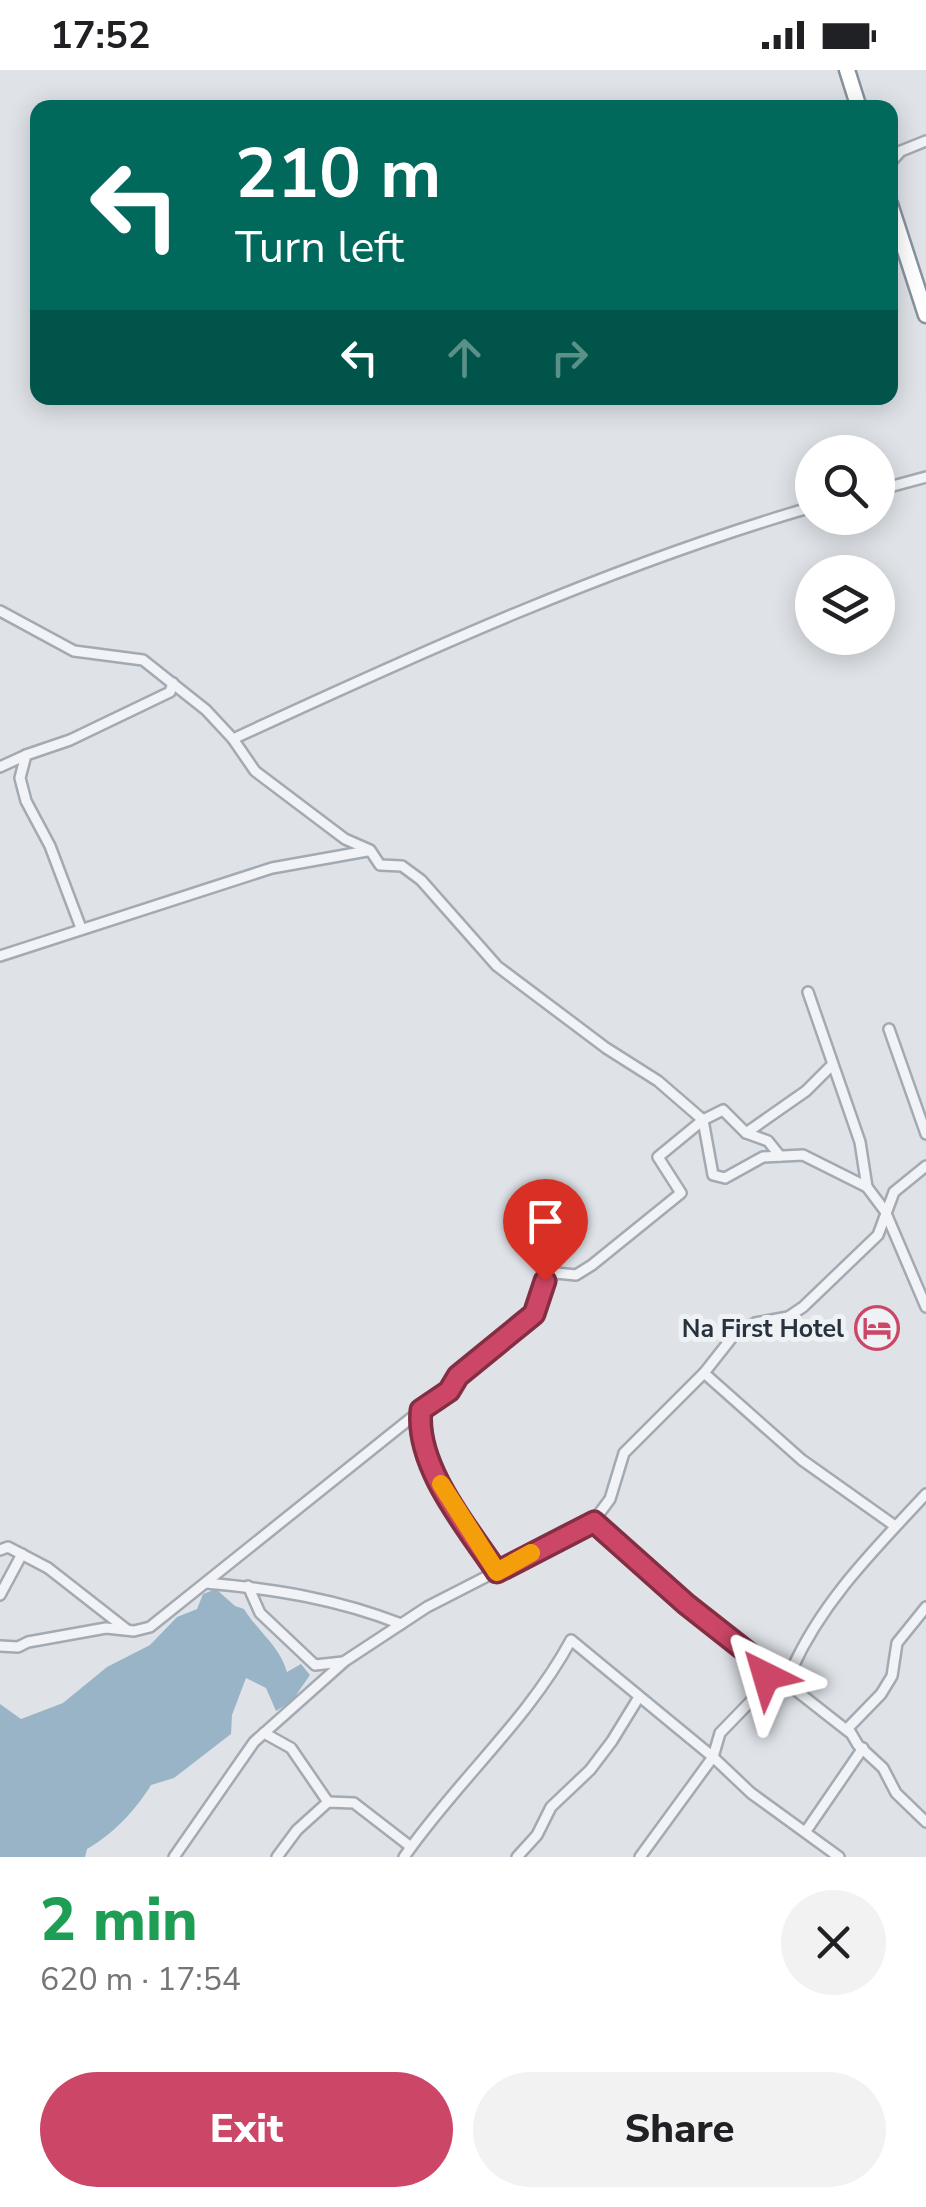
<!DOCTYPE html>
<meta charset="utf-8">
<style>
body{margin:0;font-family:"Nunito Sans",sans-serif;background:#f2f2f2;color:#202124;height:100vh;display:flex;flex-direction:column;font-size:38px;white-space:nowrap}
*{box-sizing:border-box;margin:0}
p{font-size:32px;color:#757577}
.icon{flex:none;width:55px;height:55px;fill:none;stroke:currentColor;stroke-width:2;stroke-linecap:round;stroke-linejoin:round}
.map{position:relative;height:1787px;overflow:hidden}
.drawer{display:flex;flex-direction:column;background:#fff;flex:1}
.drawer>*{flex:none}
.hud{position:absolute;left:30px;top:30px;width:868px;height:305px;border-radius:20px;box-shadow:0 5px 25px #0003;background:#00695c;color:#fff;overflow:hidden}
.controls{position:absolute;left:795px;top:365px;display:grid;gap:20px}
.controls a{display:grid;place-items:center;width:100px;height:100px;border-radius:50%;background:#fff;box-shadow:0 5px 25px #0003;font-size:50px}
.pin{position:absolute;display:grid;place-items:center;width:85px;height:85px;color:#fff;margin:-102px -42px;border-radius:50% 50% 50% 0;rotate:-45deg;box-shadow:0 0 10px #0007}
.pin .icon{rotate:45deg}
.me{position:absolute;width:110px;margin:-55px;rotate:320deg;stroke-linejoin:round;filter:drop-shadow(0 0 8px #0008)}
.turn{display:flex;align-items:center;gap:35px;height:210px;padding:0 40px;font-size:45px}
.turn .icon{width:130px;height:130px;stroke-width:2.5}
.turn b{display:block;font-size:70px;line-height:85px}
.lanes{display:flex;align-items:center;height:95px;padding:0 40px;background:#0003;justify-content:center;gap:50px;direction:ltr}
.lanes .off{opacity:.35}
.round{display:grid;place-items:center;flex:none;width:105px;height:105px;border-radius:52px;background:#f2f2f2}
.summary{display:flex;align-items:center;justify-content:space-between;height:170px;padding:0 40px}
h1{font-size:60px;font-weight:800;line-height:75px;color:#1e9e55}
.cta{display:flex;gap:20px;margin-top:auto;padding:20px 40px}
.cta a{flex:1;height:115px;border-radius:60px;background:#cb4667;color:#fff;font-size:40px;font-weight:800;line-height:115px;text-align:center}
.cta a+a{background:#f2f2f2;color:#202124}
.status{display:flex;justify-content:space-between;align-items:center;height:70px;padding:0 50px;background:#fff;direction:ltr}
.status svg{height:28px;fill:currentColor}
.map>svg:first-child{display:block}
.water{fill:#9ab4c7}
.lines{fill:none;stroke-linecap:round;stroke-linejoin:round}
.minor-casing{stroke:#a4aab2;stroke-width:14}
.highway-casing{stroke:#86929e;stroke-width:19}
.minor{stroke:#f1f3f6;stroke-width:9}
.highway{stroke:#fff;stroke-width:14}
.route-casing{stroke:#842e43;stroke-width:25}
.route{stroke:#cb4667;stroke-width:18}
.slow{stroke:#f59e0b;stroke-width:18}
.labels{text-anchor:middle;stroke-width:10;stroke-linejoin:round;paint-order:stroke}
.poi-label{font-size:25px;font-weight:bold;fill:#28323e;stroke:#eef2f5;text-anchor:end}
</style>
<div class="status"><b>17:52</b><svg viewBox="0 0 49 12"><path d="M0 12V9h3v3zM5 12V6h3v6zM10 12V3h3v9zM15 12V0h3v12zM26 1h20v11H26zM47 4h2v5h-2z"/></svg></div>
<div class="map">
<svg width="926" height="1787" viewBox="0 0 926 1787">
<rect width="100%" height="100%" fill="#dfe3e8"/>
<!-- water -->
<path class="water" d="M216,1519l19,17 9,3c15,24 35,36 43,63l14,-8 9,11 -18,26 -16,10 -10,-23 -20,-10 -14,37 -1,19 -57,44 -23,7c-15,25 -39,50 -64,64l-2,8h-85v-153l21,15 42,-16 44,-36 43,-22 27,-28 20,-8 6,-15z"/>
<g class="lines">
<!-- minor casing -->
<g class="minor-casing">
<g id="minor">
<polyline points="890,93 901,81 926,71"/>
<polyline points="878,420 926,407"/>
<path d="M0,541l74,40 69,9 63,50 27,29c188,-87 380,-174 579,-232"/>
<polyline points="233,669 255,701 345,769 370,780 380,795 402,796 421,810 497,896 606,978 658,1011 703,1050 713,1105 725,1108 763,1087 803,1085 867,1117 885,1141 926,1237"/>
<polyline points="0,697 26,685"/>
<polyline points="81,858 50,776 26,731 20,708 26,685 70,670 170,622 173,613"/>
<polyline points="0,886 272,798 367,781"/>
<polyline points="808,922 860,1072 867,1117"/>
<polyline points="889,959 926,1064"/>
<polyline points="746,1063 806,1021 831,996"/>
<polyline points="704,1303 802,1390 895,1456"/>
<polyline points="593,1452 686,1534 849,1662"/>
<polyline points="0,1480 8,1477 48,1498 126,1559"/>
<path d="M497,1501c-30,-44 -82,-105 -76,-161l28,-19 9,-15 76,-62 9,-29 13,-12 20,2 16,-10 89,-72 -23,-36 45,-37 20,-10 23,23 22,8 12,15"/>
<path d="M206,1513c69,6 131,16 195,41"/>
<polyline points="248,1516 260,1543 315,1595 343,1592"/>
<polyline points="0,1525 22,1484"/>
<polyline points="926,1537 897,1573 892,1606 881,1624 848,1658 858,1675 883,1698 896,1723 926,1752"/>
<polyline points="0,1576 18,1577 28,1572 106,1558 134,1561 150,1557 421,1340"/>
<path d="M801,1624l-9,-25c31,-69 83,-120 134,-175"/>
<polyline points="264,1663 291,1678 328,1732"/>
<polyline points="806,1761 863,1678"/>
<polyline points="174,1787 254,1672 345,1591 427,1537 593,1452 610,1429 624,1383 704,1303 734,1265 755,1253 788,1247 803,1237 878,1165 894,1122 926,1096"/>
<polyline points="277,1787 297,1760 328,1732 354,1733 411,1777"/>
<path d="M404,1787c52,-75 124,-137 167,-217l142,117 7,-24 32,-33 19,-29"/>
<polyline points="517,1787 537,1765 551,1737 590,1700 612,1671 639,1627"/>
<polyline points="640,1787 713,1687 751,1723 839,1787"/>
</g>
</g>
<!-- highway casing -->
<g class="highway-casing">
<g id="highway">
<polyline points="847,0 859,38"/>
<polyline points="890,134 926,245"/>
</g>
</g>
<!-- minor -->
<use href="#minor" class="minor"/>
<!-- highway -->
<use href="#highway" class="highway"/>
</g>
<g class="lines">
<!-- route casing -->
<g class="route-casing">
<path id="route" d="M545,1211l-11,33 -76,62 -9,15 -28,19c-6,56 46,117 76,162l97,-50 92,82 85,67 -5,5"/>
</g>
<!-- route -->
<use href="#route" class="route"/>
<!-- slow -->
<polyline class="slow" points="441,1414 497,1502 531,1483"/>
</g>
<!-- icons -->
<defs>
<g id="hotel-ring" transform="scale(2.25)"><circle r="9.5" fill="#eef2f5" stroke="#cb4667" stroke-width="1.5"/><path d="M-6-4.5h1.5V1H6V5H4.5V3h-9V5H-6ZM-4 0a1.8 1.8 0 1 1 3.6 0ZM.5 0V-2.5h3Q6-2.5 6 0Z" fill="#cb4667"/></g>
</defs>
<g fill-rule="evenodd">
<use href="#hotel-ring" x="877" y="1258"/>
</g>
<g class="labels">
<!-- poi labels -->
<g class="poi-label">
<text x="844" y="1267">Na First Hotel</text>
</g>
</g>
</svg>
<div class="controls">
<a><svg class="icon" aria-label="search" viewBox="0 0 24 24"><circle cx="10" cy="10" r="6"/><path d="M15 15l6 6"/></svg></a>
<a><svg class="icon" aria-label="layers" viewBox="0 0 24 24"><path d="M12 4l9 5-9 5-9-5zM3 14l9 5 9-5"/></svg></a>
</div>
<div class="pin" style="left:545px;top:1211px;background:#d93025"><svg class="icon" aria-label="arrive" viewBox="0 0 24 24"><path d="M6 21V4h12l-3 4 3 4H6"/></svg></div>
<svg class="me" style="left:766px;top:1606px" viewBox="-20 -20 40 40"><path d="M0-17L14 15 0 8-14 15z" fill="#cb4667" stroke="#fff" stroke-width="4"/></svg>
<div class="hud">
<div class="turn"><svg class="icon" aria-label="left" viewBox="0 0 24 24"><path d="M17 20v-9H6M10 6l-5 5 5 5"/></svg><div><b>210 m</b>Turn left</div></div>
<div class="lanes"><svg class="icon" aria-label="left" viewBox="0 0 24 24"><path d="M17 20v-9H6M10 6l-5 5 5 5"/></svg><svg class="icon off" aria-label="ahead" viewBox="0 0 24 24"><path d="M12 20V5M6 11l6-6 6 6"/></svg><svg class="icon off" aria-label="right" viewBox="0 0 24 24"><path d="M7 20v-9h11M14 6l5 5-5 5"/></svg></div>
</div>
</div>
<section class="drawer">
<div class="summary"><div><h1>2 min</h1><p>620 m · 17:54</p></div><a class="round"><svg class="icon" aria-label="close" viewBox="0 0 24 24"><path d="M6 6l12 12M18 6L6 18"/></svg></a></div>
<div class="cta"><a>Exit</a><a>Share</a></div>
</section>
